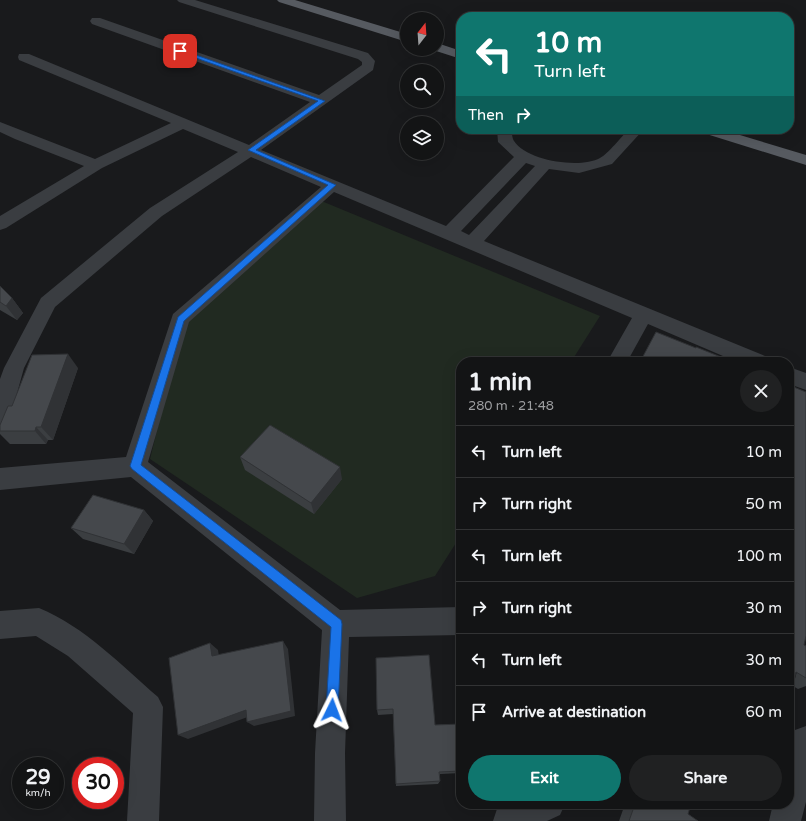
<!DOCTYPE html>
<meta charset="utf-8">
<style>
body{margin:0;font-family:"Varela Round",sans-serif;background:#202122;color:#f1f3f6;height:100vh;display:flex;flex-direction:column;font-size:15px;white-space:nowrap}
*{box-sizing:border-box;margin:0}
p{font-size:13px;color:#9d9ea0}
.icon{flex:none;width:22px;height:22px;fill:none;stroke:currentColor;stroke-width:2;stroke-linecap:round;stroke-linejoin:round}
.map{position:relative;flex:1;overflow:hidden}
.details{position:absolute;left:456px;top:357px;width:338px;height:452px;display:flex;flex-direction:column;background:#131415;border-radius:16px;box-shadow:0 4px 16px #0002,0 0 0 1px #323334}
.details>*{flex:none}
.hud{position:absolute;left:456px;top:12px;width:338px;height:122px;border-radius:16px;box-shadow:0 4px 16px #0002,0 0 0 1px #323334;background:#0f766e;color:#fff;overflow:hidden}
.needle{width:26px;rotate:17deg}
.controls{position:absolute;left:400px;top:12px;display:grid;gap:8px}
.controls a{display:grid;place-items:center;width:44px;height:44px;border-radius:50%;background:#131415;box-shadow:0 4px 16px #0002,0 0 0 1px #323334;font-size:20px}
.speed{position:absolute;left:12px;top:757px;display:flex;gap:8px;font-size:20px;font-weight:700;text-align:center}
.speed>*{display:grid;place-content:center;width:52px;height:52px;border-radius:50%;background:#131415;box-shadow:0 4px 16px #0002,0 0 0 1px #323334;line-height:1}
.speed small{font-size:10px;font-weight:400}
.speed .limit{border:6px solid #d22;background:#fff;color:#111}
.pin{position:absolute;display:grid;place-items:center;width:34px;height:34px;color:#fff;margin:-17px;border-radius:8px;box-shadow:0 2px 6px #0006}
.me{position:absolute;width:44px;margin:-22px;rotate:3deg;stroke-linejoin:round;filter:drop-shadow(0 0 3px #0008)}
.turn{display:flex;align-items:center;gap:14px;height:84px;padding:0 12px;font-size:18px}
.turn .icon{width:52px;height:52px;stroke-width:2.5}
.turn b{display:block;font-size:28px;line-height:34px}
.then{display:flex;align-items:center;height:38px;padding:0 12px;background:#0003;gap:8px;font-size:15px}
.round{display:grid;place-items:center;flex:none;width:42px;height:42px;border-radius:21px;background:#202122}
.overview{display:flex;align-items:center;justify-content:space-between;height:68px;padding:0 12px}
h1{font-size:24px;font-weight:800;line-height:30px}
.cta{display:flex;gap:8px;margin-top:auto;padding:8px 12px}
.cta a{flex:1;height:46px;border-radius:24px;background:#0f766e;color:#fff;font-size:16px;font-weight:800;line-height:46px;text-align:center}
.cta a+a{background:#202122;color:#f1f3f6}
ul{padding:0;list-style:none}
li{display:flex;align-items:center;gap:12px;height:52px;padding:0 12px;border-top:1px solid #323334}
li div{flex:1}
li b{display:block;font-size:15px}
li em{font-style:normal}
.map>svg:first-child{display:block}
.green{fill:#212a21}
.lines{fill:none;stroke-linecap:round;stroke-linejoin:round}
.minor{fill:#3a3d41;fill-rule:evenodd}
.major{fill:#565a60;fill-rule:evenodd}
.wall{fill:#3b3e41}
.shaded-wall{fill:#303235}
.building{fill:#45484c;stroke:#303235}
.route{fill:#1a73e8;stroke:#114b97}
</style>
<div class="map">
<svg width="806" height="821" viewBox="0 0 806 821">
<rect width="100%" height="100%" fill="#191a1c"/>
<!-- green -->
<polygon class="green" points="319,200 600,316 571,362 461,362 461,535 435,576 357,598 150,459 182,328"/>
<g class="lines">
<!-- minor -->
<g class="minor">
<path d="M177,0h18l173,53 7,8 -2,9 -112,80 185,76 68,-69 -16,-15 -1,-13h14c1,3 1,9 3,12 13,20 66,28 86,17 8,-4 22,-22 29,-29h15l-32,35 -33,9 -30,-4 -65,72 281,115 3,6h-31l-89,-38 -21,38h-20l25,-44 -298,-126 -145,130 -41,140 192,148 121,-3v28l-112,2 -4,116 1,68h-32l1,-68 7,-123 -191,-153 -131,13v-22l126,-11 47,-143 148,-127 -70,-30 -89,59 -107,91 -31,61 -13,47 -3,6 -8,3v-45l4,-11 37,-70 109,-90 88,-56 -55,-23 -81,39 -96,60 -6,2v-14l84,-50 -69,-27 -15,-7v-10l95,37 76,-36 -152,-63 -1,-3 1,-3h10l220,91 61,-43 -218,-78 -2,-3 2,-3h8l219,77 43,-30v-3l-4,-3 -179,-57zM526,163l9,3 -66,69 -8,-4z"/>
<polygon points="789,367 806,373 806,390 789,384"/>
<path d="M39,608c46,19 82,57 119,89l5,10 -4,114h-32l6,-108 -65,-57 -32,-20 -36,3v-28z"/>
<polygon points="806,726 806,802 801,821 769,821 773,804 789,804 789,747 795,730"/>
<polygon points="511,804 565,804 560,815 547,821 493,821 497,809"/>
</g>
<!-- major -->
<g class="major">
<polygon points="277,0 295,0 407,34 407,42 279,2"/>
<polygon points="437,43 461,51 461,59 433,50 437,49"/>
<polygon points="698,129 720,129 806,155 806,165 700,132"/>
</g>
</g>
<!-- wall -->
<g class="wall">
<polygon points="0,286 12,298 23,313 17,320 0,310"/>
<polygon points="78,368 53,440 48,440 46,444 10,444 0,434 0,425 12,406"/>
<polygon points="240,457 342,479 314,514 245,470"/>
<polygon points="144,510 153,521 134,554 83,539 71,528"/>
<polygon points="804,645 806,646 806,686 798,689 793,686"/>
<polygon points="376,658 435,725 461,724 461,773 440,774 440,781 438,784 396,786 393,714 378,715 377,710"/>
<polygon points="461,663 461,678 456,674 458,668"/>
<polygon points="625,804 691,804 688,814 698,821 619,821"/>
</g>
<!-- shaded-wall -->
<g class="shaded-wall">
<polygon points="12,298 23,313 17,320 6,306"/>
<polygon points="68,354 78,368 53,440 41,427"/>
<polygon points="36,427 48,440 46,444 35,431"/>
<polygon points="340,467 342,479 314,514 311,503"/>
<polygon points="144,510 153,521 134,554 124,544"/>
<polygon points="283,641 288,649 295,716 254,726 247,722"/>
<polygon points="210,643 218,650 220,663 212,656"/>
<polygon points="246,710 253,715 188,739 178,735"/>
</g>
<!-- building -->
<g class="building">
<polygon points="0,286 12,298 6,306 0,302"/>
<polygon points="656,332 696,348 696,347 731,361 730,362 640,362"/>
<polygon points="68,354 41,427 36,427 35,431 0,431 0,425 8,406 12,406 32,355"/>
<polygon points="789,385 806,392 806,636 804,645 806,646 806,678 796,672 789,700"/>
<polygon points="270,425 340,467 311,503 240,457"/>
<polygon points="93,495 144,510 124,544 71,528"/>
<polygon points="283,641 291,711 247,722 246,710 178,735 169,658 210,643 212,656"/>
<polygon points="429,655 435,725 461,724 461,771 439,772 440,781 396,784 393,709 377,710 376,658"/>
<polygon points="461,663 461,670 458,668"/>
<polygon points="635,804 691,804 688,814 698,821 629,821"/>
</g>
<!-- route -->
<polygon class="route" points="179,50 182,50 325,101 256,150 336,185 184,321 141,465 341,620 342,624 338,710 336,714 332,716 328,714 326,710 331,627 132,469 130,466 178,317 328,185 248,150 318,101 179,52"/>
</svg>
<div class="controls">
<a><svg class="needle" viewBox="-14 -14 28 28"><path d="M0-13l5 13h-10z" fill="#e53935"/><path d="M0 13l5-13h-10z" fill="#9d9ea0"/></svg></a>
<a><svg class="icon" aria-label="search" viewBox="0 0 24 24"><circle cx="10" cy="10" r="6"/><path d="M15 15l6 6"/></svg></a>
<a><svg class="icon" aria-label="layers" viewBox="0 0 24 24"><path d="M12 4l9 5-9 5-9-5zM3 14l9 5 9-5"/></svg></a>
</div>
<div class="speed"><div>29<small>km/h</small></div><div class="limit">30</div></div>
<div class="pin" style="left:180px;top:51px;background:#d93025"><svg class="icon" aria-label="arrive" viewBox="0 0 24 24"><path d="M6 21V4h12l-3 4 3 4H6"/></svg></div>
<svg class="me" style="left:332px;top:710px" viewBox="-20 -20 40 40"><path d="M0-17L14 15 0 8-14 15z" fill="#1a73e8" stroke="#fff" stroke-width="4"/></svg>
<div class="hud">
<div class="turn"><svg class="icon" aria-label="left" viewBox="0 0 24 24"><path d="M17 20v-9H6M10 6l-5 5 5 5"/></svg><div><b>10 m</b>Turn left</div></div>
<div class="then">Then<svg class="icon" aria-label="right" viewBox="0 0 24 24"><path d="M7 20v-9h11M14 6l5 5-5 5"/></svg></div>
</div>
<section class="details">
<div class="overview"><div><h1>1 min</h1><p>280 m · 21:48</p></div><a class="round"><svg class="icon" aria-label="close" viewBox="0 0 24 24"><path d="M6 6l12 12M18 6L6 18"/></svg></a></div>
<ul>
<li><svg class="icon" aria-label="left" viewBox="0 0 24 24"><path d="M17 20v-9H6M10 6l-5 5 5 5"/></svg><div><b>Turn left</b></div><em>10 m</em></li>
<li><svg class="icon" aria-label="right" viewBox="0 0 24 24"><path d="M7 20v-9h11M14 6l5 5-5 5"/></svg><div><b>Turn right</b></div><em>50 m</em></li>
<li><svg class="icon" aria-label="left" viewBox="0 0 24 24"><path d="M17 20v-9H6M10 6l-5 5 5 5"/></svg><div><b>Turn left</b></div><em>100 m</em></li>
<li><svg class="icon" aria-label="right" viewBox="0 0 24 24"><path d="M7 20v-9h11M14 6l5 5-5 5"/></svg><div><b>Turn right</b></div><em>30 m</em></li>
<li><svg class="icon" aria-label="left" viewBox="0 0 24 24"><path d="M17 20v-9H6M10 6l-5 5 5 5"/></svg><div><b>Turn left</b></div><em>30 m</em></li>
<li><svg class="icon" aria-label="arrive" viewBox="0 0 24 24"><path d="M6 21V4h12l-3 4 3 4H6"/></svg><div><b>Arrive at destination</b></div><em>60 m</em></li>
</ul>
<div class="cta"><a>Exit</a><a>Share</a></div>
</section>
</div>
